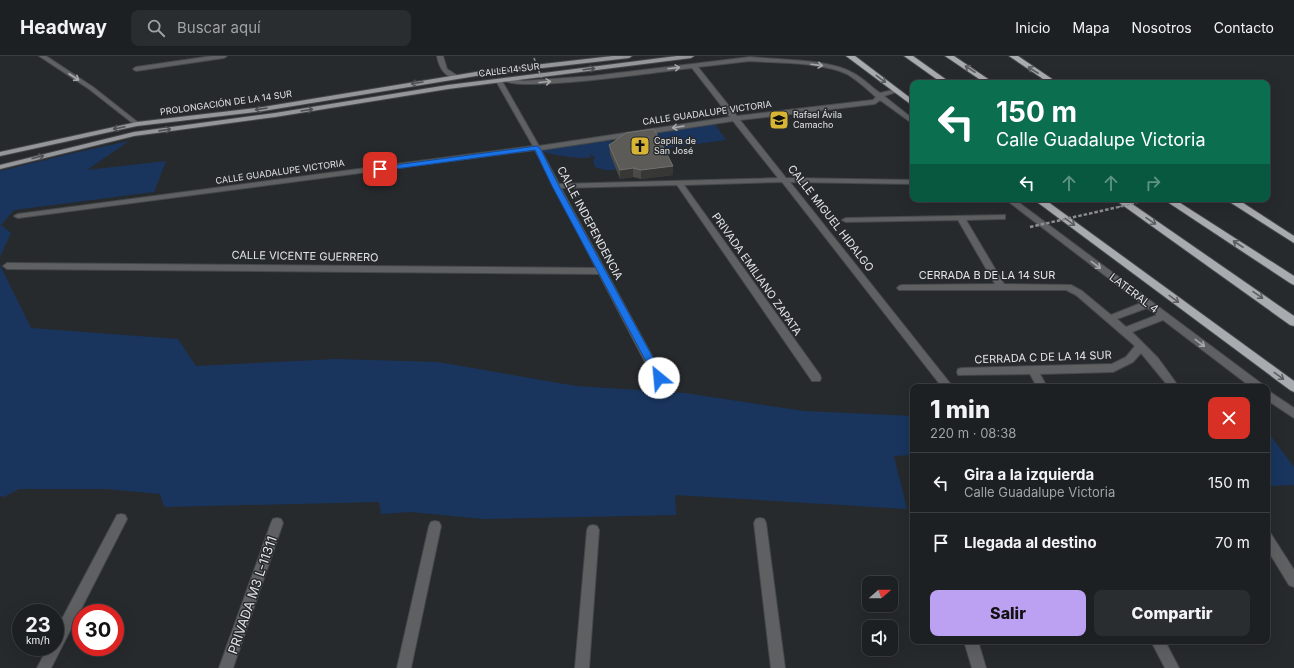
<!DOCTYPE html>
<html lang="es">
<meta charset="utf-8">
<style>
body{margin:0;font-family:Inter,sans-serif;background:#2a2d2f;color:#f1f3f6;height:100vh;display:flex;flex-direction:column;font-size:15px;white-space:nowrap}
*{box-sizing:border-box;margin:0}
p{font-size:13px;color:#a0a3a5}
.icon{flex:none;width:22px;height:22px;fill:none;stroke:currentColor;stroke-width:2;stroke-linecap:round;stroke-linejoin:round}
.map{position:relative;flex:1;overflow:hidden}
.sheet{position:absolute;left:910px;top:328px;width:360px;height:260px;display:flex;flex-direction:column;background:#1d2022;border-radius:8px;box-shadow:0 4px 16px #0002,0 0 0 1px #3b3e40}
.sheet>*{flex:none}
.hud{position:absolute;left:910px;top:24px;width:360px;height:122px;border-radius:8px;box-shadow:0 4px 16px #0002,0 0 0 1px #3b3e40;background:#0b6e4f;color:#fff;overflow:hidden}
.needle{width:26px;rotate:69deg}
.controls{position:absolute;left:862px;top:520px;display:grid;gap:8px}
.controls a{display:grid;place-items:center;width:36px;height:36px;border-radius:8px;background:#1d2022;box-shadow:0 4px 16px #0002,0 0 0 1px #3b3e40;font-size:20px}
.speed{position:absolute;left:12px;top:548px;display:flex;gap:8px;font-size:20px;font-weight:700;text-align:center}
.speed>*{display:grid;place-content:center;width:52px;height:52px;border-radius:50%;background:#1d2022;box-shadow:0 4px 16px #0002,0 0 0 1px #3b3e40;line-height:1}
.speed small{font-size:10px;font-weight:400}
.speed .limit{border:6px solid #d22;background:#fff;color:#111}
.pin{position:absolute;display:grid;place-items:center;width:34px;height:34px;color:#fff;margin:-17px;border-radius:8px;box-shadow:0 2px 6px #0006}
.me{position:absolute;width:44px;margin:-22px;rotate:332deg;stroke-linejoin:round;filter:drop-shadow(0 0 3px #0008)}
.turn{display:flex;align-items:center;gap:14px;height:84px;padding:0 20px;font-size:18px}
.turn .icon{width:52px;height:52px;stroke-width:2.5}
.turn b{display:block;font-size:28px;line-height:34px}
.lanes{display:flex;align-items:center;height:38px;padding:0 20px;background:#0003;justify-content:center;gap:20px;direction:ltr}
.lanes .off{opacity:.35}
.round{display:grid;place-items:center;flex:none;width:42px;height:42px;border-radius:8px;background:#2a2d2f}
.summary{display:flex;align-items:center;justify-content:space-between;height:68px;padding:0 20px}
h1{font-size:24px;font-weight:800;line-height:30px}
.cta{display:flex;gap:8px;margin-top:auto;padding:8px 20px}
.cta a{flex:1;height:46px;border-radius:8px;background:#bca0f2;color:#111;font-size:16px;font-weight:800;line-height:46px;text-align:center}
.cta a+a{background:#2a2d2f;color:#f1f3f6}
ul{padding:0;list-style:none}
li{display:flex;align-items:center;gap:12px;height:60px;padding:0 20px;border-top:1px solid #3b3e40}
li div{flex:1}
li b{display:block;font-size:15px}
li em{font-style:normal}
header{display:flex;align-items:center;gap:24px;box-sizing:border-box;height:56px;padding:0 20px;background:#1d2022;border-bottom:1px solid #3b3e40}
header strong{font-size:19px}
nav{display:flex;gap:22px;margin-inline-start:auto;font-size:14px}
.search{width:280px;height:36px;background:#2a2d2f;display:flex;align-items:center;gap:10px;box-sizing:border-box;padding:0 14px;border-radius:8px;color:#a0a3a5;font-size:15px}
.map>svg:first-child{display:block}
.green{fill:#19355e}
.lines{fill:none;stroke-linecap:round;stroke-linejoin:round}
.minor-casing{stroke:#45484a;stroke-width:2}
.major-casing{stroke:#45484a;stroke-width:2}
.highway-casing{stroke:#45484a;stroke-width:2}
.minor{fill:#5f6062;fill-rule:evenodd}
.major{fill:#94969a;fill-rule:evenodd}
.highway{fill:#a8abb0;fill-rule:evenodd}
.path-bridge-far1{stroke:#8d8f91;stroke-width:1.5;stroke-dasharray:3 1.5;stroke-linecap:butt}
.path-bridge{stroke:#8d8f91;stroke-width:2.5;stroke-dasharray:3.5 2;stroke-linecap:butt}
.wall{fill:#4c4a47}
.shaded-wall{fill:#373735}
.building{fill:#5c5b58;stroke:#71706e}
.oneway{stroke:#a6a8aa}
.oneway2{stroke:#4d5053}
.oneway3{stroke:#5b5e61}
.route{fill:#1a73e8;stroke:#114b97}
.labels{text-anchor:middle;stroke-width:3;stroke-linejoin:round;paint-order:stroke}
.far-street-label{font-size:9px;fill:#e1e3e5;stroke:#272a2d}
.far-poi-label{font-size:9px;fill:#e1e3e5;stroke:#272a2d;text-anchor:start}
.street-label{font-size:11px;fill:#e1e3e5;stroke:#272a2d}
.near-street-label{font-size:13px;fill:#e1e3e5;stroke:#272a2d}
</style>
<header>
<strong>Headway</strong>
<div class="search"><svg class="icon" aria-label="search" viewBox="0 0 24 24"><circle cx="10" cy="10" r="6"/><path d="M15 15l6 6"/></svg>Buscar aquí</div>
<nav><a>Inicio</a><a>Mapa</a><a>Nosotros</a><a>Contacto</a></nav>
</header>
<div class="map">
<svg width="1294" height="612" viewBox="0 0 1294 612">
<rect width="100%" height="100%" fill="#272a2d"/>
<!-- green -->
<g class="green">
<polygon points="714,67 726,84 660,93 618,85 617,83 610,84 607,83"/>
<path d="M607,83l6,4 6,25c-9,4 -15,2 -24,-1l-2,-7 2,-3 -5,-3 1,3c-8,3 -38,-2 -47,-5l-1,-3 21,-2 5,-3z"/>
<polygon points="129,85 87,114 166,105 154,136 14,154 1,169 11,177 0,201 0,115 74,97"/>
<polygon points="0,209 31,272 178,283 196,310 337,303 438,306 576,330 685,337 804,355 913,360 913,399 894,400 907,453 675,439 676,459 483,463 411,456 381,458 379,446 164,451 160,438 106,433 19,433 4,441 0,440"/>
<polygon points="1267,375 1294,411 1294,429 1267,430"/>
</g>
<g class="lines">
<!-- minor casing -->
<g class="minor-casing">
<g id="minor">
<polygon points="39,0 46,0 93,31 140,68 135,69 89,33"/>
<polygon points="212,0 227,0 224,2 136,15 133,13 136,11"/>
<path d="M437,0h6l4,13 11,7v2c-13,1 -19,-11 -21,-22z"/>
<path d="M750,1c28,3 80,2 103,16 10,5 18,14 27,20l17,-4 3,2 -16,5 29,23v5l-33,-24 -5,4 -135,16 46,58 127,2v4l-123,-2 163,205h-11l-160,-205 -98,3 136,190 1,3 -1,3h-8l-135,-196 -116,3 103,190 -1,3h-8l-56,-107 -592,-5 -4,-3 4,-3 589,5 -61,-118 -517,68 -4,-2 4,-2 515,-68 -37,-65 3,-2 3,2 37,65 191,-29 -38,-49c-29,3 -172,25 -189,12l3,-2 18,3 69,-5zM750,5c28,2 72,1 97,13 10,6 20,15 29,23l-3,3 -136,16 -39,-49zM733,65l45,57 -219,6 -18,-34z"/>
<path d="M1005,143h9l248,185 1,3h-12l-88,-67 -31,12 26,26 21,29h-10l-28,-34 -8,9 -20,10 -73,2 7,13h-10l-7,-13 -72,1 -1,-3 1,-3 4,-1 150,-4 14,-7 9,-11 -59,-51 -10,-5h-167l-2,-2 2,-2 3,-1 93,-1 -37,-64 -112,2 -4,-2 4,-2 159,-3v4h-3l-36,1 38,64 67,1 11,6 29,24 30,-12zM1147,252l10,7 -31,12 -9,-8z"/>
<polygon points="1267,334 1294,352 1294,362 1267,344"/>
<polygon points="121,458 125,459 127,463 51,612 37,612 48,591 55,591 55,576 117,459"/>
<polygon points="277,462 281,463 283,467 233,612 219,612 271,467 273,463"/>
<polygon points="760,462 764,463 766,467 785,612 771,612 754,467 756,463"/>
<polygon points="435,465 439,466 441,470 411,612 397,612 429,470 431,466"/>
<polygon points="593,469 597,470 599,474 589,612 575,612 587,474 589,470"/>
<polygon points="1267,476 1271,478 1294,514 1294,531 1289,529 1267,493"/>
<polygon points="964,585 978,585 986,612 972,612"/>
<polygon points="1151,585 1165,585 1179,612 1165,612"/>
</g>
</g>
<!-- major casing -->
<g class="major-casing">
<g id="major">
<polygon points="613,0 632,0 629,2 482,19 257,56 137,70 0,100 0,96 137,66 257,52 482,15"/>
<polygon points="677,0 694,0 691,2 448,33 275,61 134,80 0,113 0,109 134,76 275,57 448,29"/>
</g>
</g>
<!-- highway casing -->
<g class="highway-casing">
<g id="highway">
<polygon points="846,0 855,0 913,44 913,50"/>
<polygon points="904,0 913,0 951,27 942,27"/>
<polygon points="945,0 954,0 994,27 985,27"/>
<polygon points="1009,0 1018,0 1058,27 1049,27"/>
<polygon points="1033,143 1044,143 1294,325 1294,336 1290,334"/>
<polygon points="1114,143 1125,143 1294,260 1294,270 1290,269"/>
<polygon points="1163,143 1174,143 1294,220 1294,229 1290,227"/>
<polygon points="1225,143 1237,143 1294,180 1294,187"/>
</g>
</g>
<!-- minor -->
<use href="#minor" class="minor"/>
<!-- major -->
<use href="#major" class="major"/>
<!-- highway -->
<use href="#highway" class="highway"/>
<!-- path-bridge-far1 -->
<g class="path-bridge-far1">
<polyline points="534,2 542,23"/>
<polyline points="1118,151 1152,143"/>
</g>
<!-- path-bridge -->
<polyline class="path-bridge" points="1030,171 1123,150"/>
</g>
<!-- wall -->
<polygon class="wall" points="609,89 673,110 673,119 641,123 633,121 620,123 610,98"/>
<!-- shaded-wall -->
<g class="shaded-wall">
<polygon points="673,110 673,119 641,123 641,114"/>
<polygon points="633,112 633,121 620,123 620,114"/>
</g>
<!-- building -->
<polygon class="building" points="654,73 673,110 641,114 633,112 620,114 609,89 626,77"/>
<!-- one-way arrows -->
<defs><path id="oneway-shaft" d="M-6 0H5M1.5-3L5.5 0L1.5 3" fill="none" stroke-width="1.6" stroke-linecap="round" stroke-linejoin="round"/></defs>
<g class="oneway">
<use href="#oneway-shaft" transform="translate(817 9) rotate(7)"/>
<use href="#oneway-shaft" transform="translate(674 12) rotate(-7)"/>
<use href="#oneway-shaft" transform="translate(74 21) rotate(33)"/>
<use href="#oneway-shaft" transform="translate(545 26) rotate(-5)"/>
<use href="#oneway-shaft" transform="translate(678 71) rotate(172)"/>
<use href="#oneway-shaft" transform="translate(1096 209) rotate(37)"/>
<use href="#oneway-shaft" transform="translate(1200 287) rotate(37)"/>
</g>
<g class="oneway2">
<use href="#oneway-shaft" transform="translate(589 13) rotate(-7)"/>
<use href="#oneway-shaft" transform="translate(417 27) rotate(171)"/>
<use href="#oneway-shaft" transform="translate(261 53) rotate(171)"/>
<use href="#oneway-shaft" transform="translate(307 54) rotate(-9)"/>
<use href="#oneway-shaft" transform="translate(119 72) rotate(168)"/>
<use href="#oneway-shaft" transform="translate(165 74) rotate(-8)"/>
<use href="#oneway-shaft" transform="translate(38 101) rotate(-14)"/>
</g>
<g class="oneway3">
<use href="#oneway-shaft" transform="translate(970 13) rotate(-147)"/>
<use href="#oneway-shaft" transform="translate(1033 14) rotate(-147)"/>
<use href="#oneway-shaft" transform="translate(881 23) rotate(37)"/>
<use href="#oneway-shaft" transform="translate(1151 165) rotate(34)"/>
<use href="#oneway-shaft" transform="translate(1070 166) rotate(36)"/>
<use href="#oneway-shaft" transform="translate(1238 188) rotate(-147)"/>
<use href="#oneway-shaft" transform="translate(1258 239) rotate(35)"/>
<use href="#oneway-shaft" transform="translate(1174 243) rotate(36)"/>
<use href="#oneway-shaft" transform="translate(1279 320) rotate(36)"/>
</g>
<!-- route -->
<polygon class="route" points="537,90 540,92 559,130 664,322 662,324 656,324 655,322 552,130 535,94 380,115 376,113 380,111"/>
<!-- icons -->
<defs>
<g id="school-square" transform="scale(1)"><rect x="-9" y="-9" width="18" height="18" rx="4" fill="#d7b434" stroke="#272a2d"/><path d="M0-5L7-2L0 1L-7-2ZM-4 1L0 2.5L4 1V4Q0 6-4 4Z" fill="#111"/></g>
<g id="church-square" transform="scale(1)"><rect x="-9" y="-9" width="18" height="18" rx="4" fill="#d7b434" stroke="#272a2d"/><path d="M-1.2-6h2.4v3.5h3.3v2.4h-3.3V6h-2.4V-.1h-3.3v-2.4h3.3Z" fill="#111"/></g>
</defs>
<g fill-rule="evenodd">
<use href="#school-square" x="779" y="64"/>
<use href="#church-square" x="640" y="90"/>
</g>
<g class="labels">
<!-- far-street labels -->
<g class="far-street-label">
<text transform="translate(509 14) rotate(-7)" y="3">CALLE 14 SUR</text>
<text transform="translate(226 47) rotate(-8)" y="3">PROLONGACIÓN DE LA 14 SUR</text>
<text transform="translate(707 57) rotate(-8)" y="3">CALLE GUADALUPE VICTORIA</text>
<text transform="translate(280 116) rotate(-8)" y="3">CALLE GUADALUPE VICTORIA</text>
</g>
<!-- far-poi labels -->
<g class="far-poi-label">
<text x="793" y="62">Rafael Ávila<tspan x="793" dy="10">Camacho</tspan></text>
<text x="654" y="88">Capilla de<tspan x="654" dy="10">San José</tspan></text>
</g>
<!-- street labels -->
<g class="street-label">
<text transform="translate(831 162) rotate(52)" y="4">CALLE MIGUEL HIDALGO</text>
<text transform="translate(590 167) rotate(62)" y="4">CALLE INDEPENDENCIA</text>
<text transform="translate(305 200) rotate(1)" y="4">CALLE VICENTE GUERRERO</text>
<text transform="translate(757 218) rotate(55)" y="4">PRIVADA EMILIANO ZAPATA</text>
<text x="987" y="223">CERRADA B DE LA 14 SUR</text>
<text transform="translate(1134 237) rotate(37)" y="4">LATERAL 4</text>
<text transform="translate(1043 301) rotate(-2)" y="4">CERRADA C DE LA 14 SUR</text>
</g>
<!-- near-street labels -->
<g class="near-street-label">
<text transform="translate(252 539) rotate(-71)" y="5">PRIVADA M3 L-11311</text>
</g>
</g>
</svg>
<div class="controls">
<a><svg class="needle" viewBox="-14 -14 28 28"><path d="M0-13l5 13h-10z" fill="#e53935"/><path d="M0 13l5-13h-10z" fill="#a0a3a5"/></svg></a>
<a><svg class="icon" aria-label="sound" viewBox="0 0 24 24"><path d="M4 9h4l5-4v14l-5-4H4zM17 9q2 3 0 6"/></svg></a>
</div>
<div class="speed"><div>23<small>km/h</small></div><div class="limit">30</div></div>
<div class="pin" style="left:380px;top:113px;background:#d93025"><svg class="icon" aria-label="arrive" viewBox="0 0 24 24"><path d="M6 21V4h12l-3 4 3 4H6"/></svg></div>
<svg class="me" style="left:659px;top:322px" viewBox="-20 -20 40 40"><circle r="19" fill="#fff"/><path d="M0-13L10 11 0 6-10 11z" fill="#1a73e8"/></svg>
<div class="hud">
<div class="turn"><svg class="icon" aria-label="left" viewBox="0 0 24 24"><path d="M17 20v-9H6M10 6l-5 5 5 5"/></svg><div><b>150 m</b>Calle Guadalupe Victoria</div></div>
<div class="lanes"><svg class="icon" aria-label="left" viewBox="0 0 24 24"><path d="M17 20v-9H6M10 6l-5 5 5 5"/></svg><svg class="icon off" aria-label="ahead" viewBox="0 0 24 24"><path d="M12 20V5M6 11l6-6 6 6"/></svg><svg class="icon off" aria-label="ahead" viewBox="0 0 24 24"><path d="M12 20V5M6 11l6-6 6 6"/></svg><svg class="icon off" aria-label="right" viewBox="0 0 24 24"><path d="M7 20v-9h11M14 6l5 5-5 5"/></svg></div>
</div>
<section class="sheet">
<div class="summary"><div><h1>1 min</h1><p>220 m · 08:38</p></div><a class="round" style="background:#d93025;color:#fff"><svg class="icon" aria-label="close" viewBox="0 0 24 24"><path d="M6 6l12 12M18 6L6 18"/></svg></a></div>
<ul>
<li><svg class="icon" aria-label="left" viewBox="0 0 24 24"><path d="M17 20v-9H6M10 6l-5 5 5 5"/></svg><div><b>Gira a la izquierda</b><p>Calle Guadalupe Victoria</p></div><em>150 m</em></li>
<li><svg class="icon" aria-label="arrive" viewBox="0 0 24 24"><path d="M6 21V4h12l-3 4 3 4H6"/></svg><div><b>Llegada al destino</b></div><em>70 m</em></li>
</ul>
<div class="cta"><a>Salir</a><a>Compartir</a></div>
</section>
</div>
